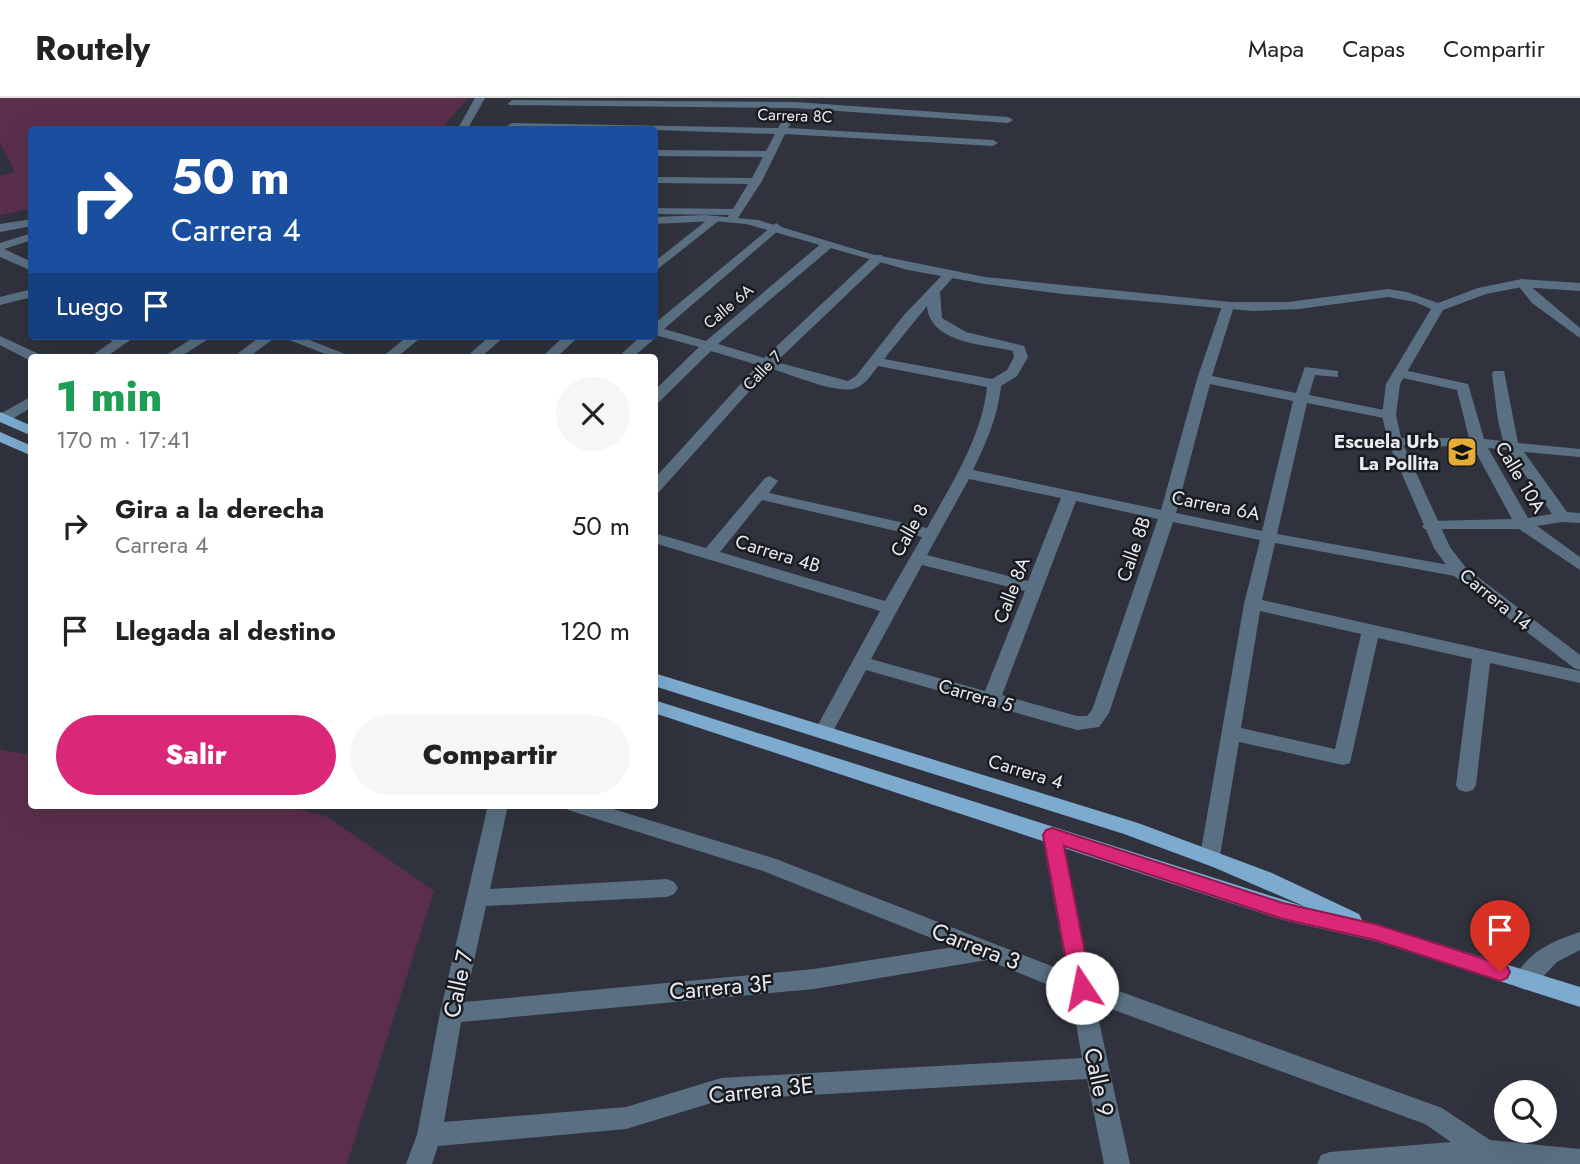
<!DOCTYPE html>
<html lang="es">
<meta charset="utf-8">
<style>
body{margin:0;font-family:Jost,sans-serif;background:#f6f6f6;color:#222;height:100vh;display:flex;flex-direction:column;font-size:26px;white-space:nowrap}
*{box-sizing:border-box;margin:0}
p{font-size:23px;color:#767676}
.icon{flex:none;width:38px;height:38px;fill:none;stroke:currentColor;stroke-width:2;stroke-linecap:round;stroke-linejoin:round}
.map{position:relative;flex:1;overflow:hidden}
.sheet{position:absolute;left:28px;top:256px;width:630px;height:455px;display:flex;flex-direction:column;background:#fff;border-radius:7px;box-shadow:0 7px 28px #0002}
.sheet>*{flex:none}
.banner{position:absolute;left:28px;top:28px;width:630px;height:214px;border-radius:7px;box-shadow:0 7px 28px #0002;background:#1a4fa0;color:#fff;overflow:hidden}
.controls{position:absolute;left:1494px;top:982px;display:grid;gap:14px}
.controls a{display:grid;place-items:center;width:63px;height:63px;border-radius:50%;background:#fff;box-shadow:0 7px 28px #0002;font-size:35px}
.pin{position:absolute;display:grid;place-items:center;width:60px;height:60px;color:#fff;margin:-72px -30px;border-radius:50% 50% 50% 0;rotate:-45deg;box-shadow:0 0 7px #0007}
.pin .icon{rotate:45deg}
.me{position:absolute;width:77px;margin:-38px;rotate:349deg;stroke-linejoin:round;filter:drop-shadow(0 0 5px #0008)}
.turn{display:flex;align-items:center;gap:24px;height:147px;padding:0 28px;font-size:32px}
.turn .icon{width:91px;height:91px;stroke-width:2.5}
.turn b{display:block;font-size:49px;line-height:60px}
.then{display:flex;align-items:center;height:66px;padding:0 28px;background:#0003;gap:14px;font-size:26px}
.round{display:grid;place-items:center;flex:none;width:74px;height:74px;border-radius:37px;background:#f6f6f6}
.headline{display:flex;align-items:center;justify-content:space-between;height:119px;padding:0 28px}
h1{font-size:42px;font-weight:800;line-height:52px;color:#1e9e55}
.action{display:flex;gap:14px;margin-top:auto;padding:14px 28px}
.action a{flex:1;height:80px;border-radius:42px;background:#db2777;color:#fff;font-size:28px;font-weight:800;line-height:80px;text-align:center}
.action a+a{background:#f6f6f6;color:#222}
ul{padding:0;list-style:none}
li{display:flex;align-items:center;gap:21px;height:105px;padding:0 28px}
li div{flex:1}
li b{display:block;font-size:26px}
li em{font-style:normal}
header{display:flex;align-items:center;gap:42px;box-sizing:border-box;height:98px;padding:0 35px;background:#fff;border-bottom:2px solid #e0e0e0}
header strong{font-size:33px}
nav{display:flex;gap:38px;margin-inline-start:auto;font-size:24px}
.map>svg:first-child{display:block}
.green{fill:#5b2f4c}
.lines{fill:none;stroke-linecap:round;stroke-linejoin:round}
.minor{fill:#5a7082;fill-rule:evenodd}
.tertiary{fill:#5a7082;fill-rule:evenodd}
.primary{fill:#7cabcf;fill-rule:evenodd}
.route{fill:#db2777;stroke:#8e194d;stroke-width:2}
.labels{text-anchor:middle;stroke-width:5;stroke-linejoin:round;paint-order:stroke}
.far-street-label{font-size:16px;fill:#e9ebf2;stroke:#1a1b1f}
.poi-label{font-size:19px;font-weight:bold;fill:#e9ebf2;stroke:#1a1b1f;text-anchor:end}
.street-label{font-size:19px;fill:#e9ebf2;stroke:#1a1b1f}
.near-street-label{font-size:23px;fill:#e9ebf2;stroke:#1a1b1f}
</style>
<header>
<strong>Routely</strong>
<nav><a>Mapa</a><a>Capas</a><a>Compartir</a></nav>
</header>
<div class="map">
<svg width="1580" height="1066" viewBox="0 0 1580 1066">
<rect width="100%" height="100%" fill="#30333d"/>
<!-- green -->
<g class="green">
<polygon points="0,0 468,0 441,31 32,32 31,111 0,117 0,78 15,74 0,44"/>
<polygon points="0,652 31,657 32,707 281,707 326,718 434,793 347,1066 0,1066"/>
</g>
<g class="lines">
<!-- minor -->
<g class="minor">
<polygon points="475,0 485,0 467,32 457,32"/>
<polygon points="513,2 795,4 1008,19 1013,22 1008,25 795,10 509,7 508,5"/>
<polygon points="787,20 792,23 788,30 993,42 998,45 993,48 785,36 762,83 736,123 732,124 726,121 729,117 654,116 654,110 733,111 748,86 654,85 654,79 752,80 763,59 654,58 654,52 766,53 775,36 654,32 512,31 507,28 512,25 778,30 783,21"/>
<polygon points="711,119 721,121 654,174 654,164"/>
<polygon points="32,121 32,128 0,134 0,126"/>
<path d="M776,125l6,4 -2,2 -116,100 42,12 117,-99h8v6l-113,96 46,14 110,-103h8v6l-106,101 72,19 8,-5 48,-61 42,-44h8l2,3 -16,18 2,26 24,14 58,14 4,11 -11,19 -16,10c-3,30 -15,57 -28,84l188,40 36,-131 25,-73 1,-3h10l1,3 -22,70 84,17 9,-26 33,4v6l-23,-2 -6,20 80,16 7,4 -7,4 -82,-16 -30,131 183,33 8,5 -8,5 -185,-34 -13,57 318,71v12l-90,-20 -14,122 -3,5 -7,2 -7,-2 -3,-5 16,-126 -94,-21 -28,125 -7,2 -104,-23 -19,114 -3,6 -7,2 -7,-2 -3,-6 44,-252 16,-64 -87,-18 -64,191 -10,14 -22,3 -211,-60 -36,67h-14l-2,-5 66,-121 -226,-68v-10l52,15 59,-70 5,-2 8,5 -9,12 158,35c24,-43 55,-91 60,-141l-109,-21c-7,9 -13,20 -25,23 -19,4 -64,-15 -83,-21l-111,124 -5,2v-15l104,-114 -47,-14 -52,51 -5,1v-12l45,-44 -44,-12 -1,4 -21,18h-15l23,-21h13v-12zM927,208c3,38 58,38 86,45l1,6 -7,13 -15,9 -108,-20zM1210,286l83,17 -31,130 -86,-18zM969,381l92,19 -33,83 -101,-26zM762,402l160,37 -37,64 -165,-49zM1076,403l82,18 -66,191 -5,6h-10l-75,-21zM922,467l103,26 -40,100 -114,-32zM1260,513l101,23 -26,115 -94,-21z"/>
<polygon points="32,135 32,142 4,151 32,164 32,173 0,159 0,145"/>
<polygon points="1522,181 1580,230 1580,240 1532,205 1516,185"/>
<polygon points="32,191 32,199 0,207 0,199"/>
<polygon points="0,238 39,256 41,259 32,259 32,262 29,262 0,247"/>
<polygon points="100,238 120,238 129,243 122,247"/>
<polygon points="196,238 213,238 180,259 163,259"/>
<polygon points="261,238 277,238 249,259 233,259"/>
<polygon points="279,238 299,238 353,259 333,259"/>
<polygon points="408,238 423,238 397,259 382,259"/>
<polygon points="490,238 505,238 481,259 466,259"/>
<polygon points="564,238 579,238 557,259 542,259"/>
<path d="M1399,271l69,15 16,55 19,2 -5,-20 -6,-47 2,-3h10l14,72 62,6v8l-56,-5 43,60 13,1v10l-18,-1 -25,4 43,31v13l-61,-41h-95l-2,-3 8,-5 82,-2 -39,-72 -83,-2 -2,-3 7,-4h74l-12,-48 -63,-14 -2,-3zM1488,350l20,2 44,64 -24,4z"/>
<path d="M488,707h20l-18,84 177,-10 7,3 4,6 -4,6 -7,3 -181,9 -21,96 349,-33 140,-22 -191,-76 -195,-61 -3,-5h35l176,54 291,113 -25,-137 3,-6 7,-2 7,2 3,6 29,146 351,127 48,32 90,9v15h-263l4,-9 9,-3 121,-10 -26,-18 -330,-121 35,161h-26l-17,-85 -366,21 -95,29 -188,17 -6,18h-26l11,-29 23,-122zM987,862l84,34 11,64 -361,20 -95,29 -182,15 17,-100 353,-33z"/>
</g>
<!-- tertiary -->
<g class="tertiary">
<polygon points="705,117 758,122 871,156 985,179 1230,204 1288,204 1388,191 1407,194 1438,205 1478,190 1522,181 1580,185 1580,193 1522,189 1486,196 1443,212 1400,286 1396,317 1402,344 1450,449 1466,470 1580,557 1580,572 1574,570 1454,478 1434,450 1388,344 1382,317 1386,286 1431,211 1415,204 1388,199 1299,211 1253,213 1063,196 985,186 908,172 746,126 715,123 654,126 654,119"/>
<polygon points="120,238 136,238 106,259 90,259"/>
<polygon points="32,298 32,309 9,323 0,323 0,316"/>
<path d="M1580,834v18l-23,12 -24,25 -8,3 -8,-3 -3,-7c13,-28 38,-39 66,-48z"/>
</g>
<!-- primary -->
<g class="primary">
<polygon points="0,314 32,328 32,338 0,324"/>
<polygon points="0,334 32,348 32,358 0,344"/>
<polygon points="654,575 1138,725 1272,775 1359,816 1362,822 1580,889 1580,909 1375,843 1283,822 654,615 654,602 1306,809 1213,769 1124,736 654,588"/>
</g>
</g>
<!-- route -->
<polygon class="route" points="1052,730 1283,805 1375,826 1507,868 1510,874 1507,880 1500,883 1375,842 1283,821 1064,748 1092,890 1089,896 1082,899 1074,896 1071,890 1043,737 1046,732"/>
<!-- icons -->
<defs>
<g id="school-square" transform="scale(1.575)"><rect x="-9" y="-9" width="18" height="18" rx="4" fill="#e5ad35" stroke="#1a1b1f"/><path d="M0-5L7-2L0 1L-7-2ZM-4 1L0 2.5L4 1V4Q0 6-4 4Z" fill="#111"/></g>
</defs>
<g fill-rule="evenodd">
<use href="#school-square" x="1462" y="354"/>
</g>
<g class="labels">
<!-- far-street labels -->
<g class="far-street-label">
<text transform="translate(795 17) rotate(2)" y="6">Carrera 8C</text>
<text transform="translate(728 208) rotate(-40)" y="6">Calle 6A</text>
<text transform="translate(762 272) rotate(-46)" y="6">Calle 7</text>
</g>
<!-- poi labels -->
<g class="poi-label">
<text x="1439" y="350">Escuela Urb<tspan x="1439" dy="22">La Pollita</tspan></text>
</g>
<!-- street labels -->
<g class="street-label">
<text transform="translate(1521 379) rotate(59)" y="7">Calle 10A</text>
<text transform="translate(1216 407) rotate(11)" y="7">Carrera 6A</text>
<text transform="translate(909 432) rotate(-61)" y="7">Calle 8</text>
<text transform="translate(1133 451) rotate(-71)" y="7">Calle 8B</text>
<text transform="translate(778 455) rotate(17)" y="7">Carrera 4B</text>
<text transform="translate(1011 492) rotate(-69)" y="7">Calle 8A</text>
<text transform="translate(1496 501) rotate(39)" y="7">Carrera 14</text>
<text transform="translate(976 597) rotate(16)" y="7">Carrera 5</text>
<text transform="translate(1026 673) rotate(17)" y="7">Carrera 4</text>
</g>
<!-- near-street labels -->
<g class="near-street-label">
<text transform="translate(976 848) rotate(21)" y="8">Carrera 3</text>
<text transform="translate(458 886) rotate(-78)" y="8">Calle 7</text>
<text transform="translate(721 889) rotate(-5)" y="8">Carrera 3F</text>
<text transform="translate(1099 984) rotate(78)" y="8">Calle 9</text>
<text transform="translate(761 992) rotate(-6)" y="8">Carrera 3E</text>
</g>
</g>
</svg>
<div class="controls">
<a><svg class="icon" aria-label="search" viewBox="0 0 24 24"><circle cx="10" cy="10" r="6"/><path d="M15 15l6 6"/></svg></a>
</div>
<div class="pin" style="left:1500px;top:874px;background:#d93025"><svg class="icon" aria-label="arrive" viewBox="0 0 24 24"><path d="M6 21V4h12l-3 4 3 4H6"/></svg></div>
<svg class="me" style="left:1082px;top:890px" viewBox="-20 -20 40 40"><circle r="19" fill="#fff"/><path d="M0-13L10 11 0 6-10 11z" fill="#db2777"/></svg>
<div class="banner">
<div class="turn"><svg class="icon" aria-label="right" viewBox="0 0 24 24"><path d="M7 20v-9h11M14 6l5 5-5 5"/></svg><div><b>50 m</b>Carrera 4</div></div>
<div class="then">Luego<svg class="icon" aria-label="arrive" viewBox="0 0 24 24"><path d="M6 21V4h12l-3 4 3 4H6"/></svg></div>
</div>
<section class="sheet">
<div class="headline"><div><h1>1 min</h1><p>170 m · 17:41</p></div><a class="round"><svg class="icon" aria-label="close" viewBox="0 0 24 24"><path d="M6 6l12 12M18 6L6 18"/></svg></a></div>
<ul>
<li><svg class="icon" aria-label="right" viewBox="0 0 24 24"><path d="M7 20v-9h11M14 6l5 5-5 5"/></svg><div><b>Gira a la derecha</b><p>Carrera 4</p></div><em>50 m</em></li>
<li><svg class="icon" aria-label="arrive" viewBox="0 0 24 24"><path d="M6 21V4h12l-3 4 3 4H6"/></svg><div><b>Llegada al destino</b></div><em>120 m</em></li>
</ul>
<div class="action"><a>Salir</a><a>Compartir</a></div>
</section>
</div>
